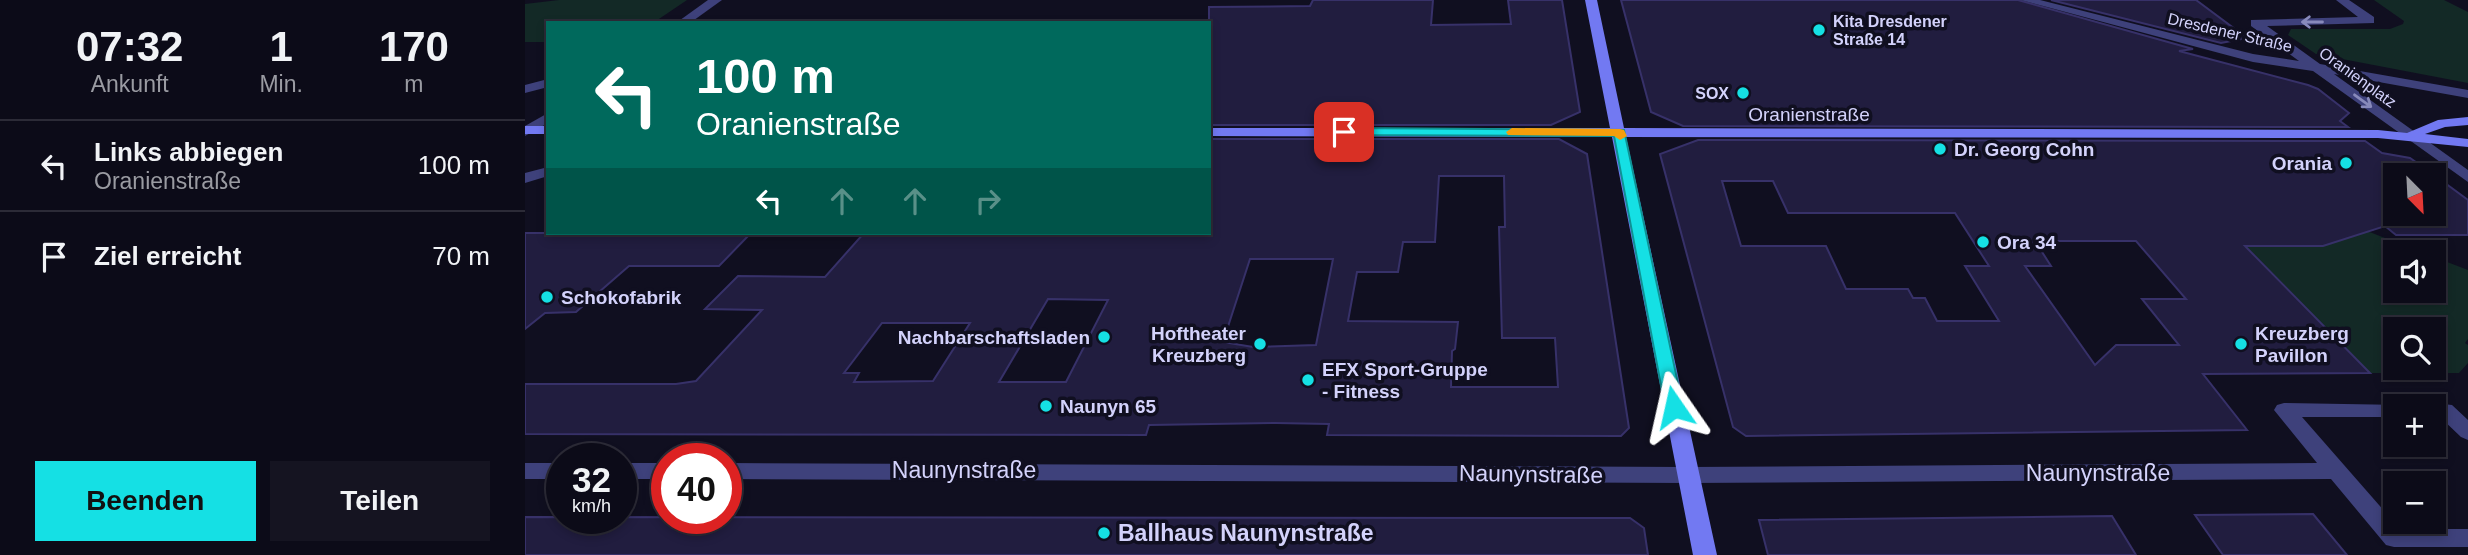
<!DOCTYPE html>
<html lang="de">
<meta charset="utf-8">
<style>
body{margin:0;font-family:Arial,sans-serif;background:#151421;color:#f1f3f6;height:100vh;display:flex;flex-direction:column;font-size:26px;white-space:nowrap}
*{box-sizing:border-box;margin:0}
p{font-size:23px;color:#9a9ba2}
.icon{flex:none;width:38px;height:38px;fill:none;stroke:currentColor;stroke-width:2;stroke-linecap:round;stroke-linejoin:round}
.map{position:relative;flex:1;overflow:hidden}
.side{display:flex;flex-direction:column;background:#0c0b18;width:525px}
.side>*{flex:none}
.guide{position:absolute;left:21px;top:21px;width:665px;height:214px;border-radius:0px;box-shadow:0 4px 10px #0003,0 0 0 2px #2c2b37;background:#00695c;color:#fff;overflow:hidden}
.needle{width:46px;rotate:156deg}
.buttons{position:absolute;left:1858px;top:163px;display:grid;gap:14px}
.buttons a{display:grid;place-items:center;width:63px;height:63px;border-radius:0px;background:#0c0b18;box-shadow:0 4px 10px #0003,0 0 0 2px #2c2b37;font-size:35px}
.speed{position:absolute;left:21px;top:443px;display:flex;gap:14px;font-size:35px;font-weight:700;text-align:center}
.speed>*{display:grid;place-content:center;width:91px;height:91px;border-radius:50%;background:#0c0b18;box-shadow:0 4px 10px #0003,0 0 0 2px #2c2b37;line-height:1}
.speed small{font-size:18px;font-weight:400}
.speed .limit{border:10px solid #d22;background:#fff;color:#111}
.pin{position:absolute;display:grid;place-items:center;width:60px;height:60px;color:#fff;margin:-30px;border-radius:14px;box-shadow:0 4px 10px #0006}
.me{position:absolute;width:77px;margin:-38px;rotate:349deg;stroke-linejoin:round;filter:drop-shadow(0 0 5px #0008)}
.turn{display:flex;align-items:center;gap:24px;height:147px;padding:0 35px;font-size:32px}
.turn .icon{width:91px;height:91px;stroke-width:2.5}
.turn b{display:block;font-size:49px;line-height:60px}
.lanes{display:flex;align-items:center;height:66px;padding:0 35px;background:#0003;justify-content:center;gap:35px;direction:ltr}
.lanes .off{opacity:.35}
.eta{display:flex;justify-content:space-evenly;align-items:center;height:119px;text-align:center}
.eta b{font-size:42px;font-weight:700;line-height:49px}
.action{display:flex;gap:14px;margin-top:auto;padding:14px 35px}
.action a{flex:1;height:80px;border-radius:0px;background:#15e0e4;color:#111;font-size:28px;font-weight:700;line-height:80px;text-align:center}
.action a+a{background:#151421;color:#f1f3f6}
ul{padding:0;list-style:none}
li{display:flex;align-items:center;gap:21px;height:91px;padding:0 35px;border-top:2px solid #2c2b37}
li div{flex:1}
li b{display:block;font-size:26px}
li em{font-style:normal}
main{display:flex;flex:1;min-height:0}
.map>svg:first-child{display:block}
.green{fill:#132926;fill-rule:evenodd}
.building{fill:#211d3f;stroke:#373169;stroke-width:2;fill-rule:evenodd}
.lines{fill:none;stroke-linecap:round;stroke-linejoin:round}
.street{fill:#3e417b;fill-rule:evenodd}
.secondary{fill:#7279f2;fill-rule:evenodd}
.oneway{stroke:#888abb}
.route{fill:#15e0e4;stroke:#0e9294;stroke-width:2}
.slow{fill:#f59e0b}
.poi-dot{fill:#15e0e4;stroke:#100f20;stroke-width:2.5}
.labels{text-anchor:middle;stroke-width:7;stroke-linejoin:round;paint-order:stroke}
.far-poi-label{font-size:16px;font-weight:bold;fill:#d3d2fb;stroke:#100f20;text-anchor:start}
.far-street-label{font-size:16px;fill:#d3d2fb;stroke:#100f20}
.street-label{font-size:19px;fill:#d3d2fb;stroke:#100f20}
.poi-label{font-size:19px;font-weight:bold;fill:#d3d2fb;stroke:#100f20;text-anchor:start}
.near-street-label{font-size:23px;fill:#d3d2fb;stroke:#100f20}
.near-poi-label{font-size:23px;font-weight:bold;fill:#d3d2fb;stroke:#100f20;text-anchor:start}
</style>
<main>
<section class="side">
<div class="eta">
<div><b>07:32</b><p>Ankunft</p></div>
<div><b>1</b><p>Min.</p></div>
<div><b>170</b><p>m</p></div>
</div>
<ul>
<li><svg class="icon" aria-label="left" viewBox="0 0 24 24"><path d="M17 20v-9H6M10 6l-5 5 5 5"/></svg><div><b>Links abbiegen</b><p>Oranienstraße</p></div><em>100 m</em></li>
<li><svg class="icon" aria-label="arrive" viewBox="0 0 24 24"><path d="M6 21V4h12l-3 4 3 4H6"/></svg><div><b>Ziel erreicht</b></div><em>70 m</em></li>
</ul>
<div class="action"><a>Beenden</a><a>Teilen</a></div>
</section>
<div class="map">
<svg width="1943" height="555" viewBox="0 0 1943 555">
<rect width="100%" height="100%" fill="#100f20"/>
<!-- green -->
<g class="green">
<polygon points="34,0 162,0 128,23 23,23 23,42 0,42 0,4"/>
<polygon points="1849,0 1919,0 1943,12 1943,83 1791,54 1763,35 1766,29 1865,29 1878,24 1879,21"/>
<path d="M1842,231l54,21h-25v38h38v-33l34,13v69l-3,4 3,2v18l-9,10h-89l-124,-127h77zM1871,329h38v39h-38z"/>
</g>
<!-- building -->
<g class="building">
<polygon points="788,0 908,0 906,25 986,24 983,0 1037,0 1055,112 1026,125 684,125 684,7 785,6"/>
<polygon points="1096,0 1493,0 1668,49 1654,51 1783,85 1793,89 1824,113 1815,121 1823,127 1158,126 1126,112"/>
<polygon points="1526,0 1671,0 1722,38 1696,43"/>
<path d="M684,139h350l28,15 42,274 -8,8 -294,-1 2,-11 -53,-1 -127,2 -3,10 -621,-1v-50h151l20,-3 66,-71 -57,-1 33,-33 87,1 39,-44h345zM914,176h65l1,51h-6l3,111h53l3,49h-107l1,-36 3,-2 3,-27 -110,-1 9,-49h41l5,-30h32zM725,259h83l-17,86 -63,2 -30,-5zM523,299l60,1 -42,82h-67zM357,323h88l-37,58 -79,1 5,-9h-15z"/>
<path d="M1173,140l667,1 17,12 28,5 24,17h-38v39h38v-39l34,25v35h-72l-11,-9 -62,20h-78l125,127 -167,1 44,56 -501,6 -13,-9 -73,-273zM1197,181h51l15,32h167l34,53h-24l34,55h-62l-12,-23h-12l-5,-9h-62l-20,-43h-85zM1510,241h101l50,58h-44l37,46h-63l-21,20 -70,-99h26z"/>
<polygon points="0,233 226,233 194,266 104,266 51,312 20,313 0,329"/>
<polygon points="1788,514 1822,555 1698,555 1670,515"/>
<polygon points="1587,516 1611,555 1243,555 1234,520"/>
<polygon points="0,517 1105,518 1119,528 1123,555 0,555"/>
</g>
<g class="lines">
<!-- street -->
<g class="street">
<polygon points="183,0 197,0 165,23 151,23"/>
<polygon points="1496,0 1515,0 1728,54 1774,61 1726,26 1726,20 1833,17 1811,0 1824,0 1849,17 1849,23 1742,26 1795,64 1943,90 1943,98 1809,74 1943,170 1943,182 1788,71 1728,62"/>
<polygon points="23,79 23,87 0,93 0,85"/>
<polygon points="23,113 23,123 0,136 0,126"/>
<polygon points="23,167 23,176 0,183 0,173"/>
<polygon points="1759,403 1878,405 1871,406 1871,417 1777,417 1875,529 1943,529 1943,547 1869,547 1861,545 1806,479 1162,483 201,479 201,463 1162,467 1792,463 1749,410 1752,405"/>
<polygon points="1909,403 1927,405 1943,420 1943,440 1936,437 1915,417 1909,417 1909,406 1901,406"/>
<rect x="0" y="463" width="37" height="16"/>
<rect x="96" y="463" width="46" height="16"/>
</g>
<!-- secondary -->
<g class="secondary">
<polygon points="1060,0 1072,0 1099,128 1853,130 1882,133 1913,120 1943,117 1943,125 1920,127 1900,134 1943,139 1943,147 1853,138 1101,137 1192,555 1168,555 1087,137 684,136 684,128 1085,128"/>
<rect x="0" y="126" width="23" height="8"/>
</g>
</g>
<!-- one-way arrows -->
<defs><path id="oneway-shaft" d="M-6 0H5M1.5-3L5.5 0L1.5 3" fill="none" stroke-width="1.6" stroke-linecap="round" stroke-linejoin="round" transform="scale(1.75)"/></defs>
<g class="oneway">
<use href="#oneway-shaft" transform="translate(1787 22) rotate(-180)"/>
<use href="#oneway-shaft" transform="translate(1838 101) rotate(36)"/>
</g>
<!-- route -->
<polygon class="route" points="819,128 1099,130 1158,407 1155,411 1142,411 1140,407 1089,136 815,135 813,132"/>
<!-- slow -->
<polygon class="slow" points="987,128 1095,129 1099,130 1102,136 1095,140 1089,136 983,135 981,132"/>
<!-- markers -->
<g class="poi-dot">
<circle cx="1294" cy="30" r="7"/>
<circle cx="1218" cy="93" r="7"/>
<circle cx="1415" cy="149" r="7"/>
<circle cx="1821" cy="163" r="7"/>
<circle cx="1458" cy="242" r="7"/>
<circle cx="22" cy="297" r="7"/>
<circle cx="579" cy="337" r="7"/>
<circle cx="735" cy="344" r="7"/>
<circle cx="1716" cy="344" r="7"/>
<circle cx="783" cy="380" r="7"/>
<circle cx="521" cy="406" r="7"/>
<circle cx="579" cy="533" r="7"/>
</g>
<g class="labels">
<!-- far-poi labels -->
<g class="far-poi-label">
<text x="1308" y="27">Kita Dresdener<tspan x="1308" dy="18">Straße 14</tspan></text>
<text x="1204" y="99" text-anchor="end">SOX</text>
</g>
<!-- far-street labels -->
<g class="far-street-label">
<text transform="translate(1705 32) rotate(13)" y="6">Dresdener Straße</text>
<text transform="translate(1833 77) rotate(36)" y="6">Oranienplatz</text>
</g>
<!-- street labels -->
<g class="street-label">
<text x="1284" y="121">Oranienstraße</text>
</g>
<!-- poi labels -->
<g class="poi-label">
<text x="1429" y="156">Dr. Georg Cohn</text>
<text x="1807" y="170" text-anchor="end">Orania</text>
<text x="1472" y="249">Ora 34</text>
<text x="36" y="304">Schokofabrik</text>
<text x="721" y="340" text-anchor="end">Hoftheater<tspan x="721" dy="22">Kreuzberg</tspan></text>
<text x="1730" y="340">Kreuzberg<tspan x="1730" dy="22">Pavillon</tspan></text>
<text x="565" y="344" text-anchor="end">Nachbarschaftsladen</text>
<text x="797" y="376">EFX Sport-Gruppe<tspan x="797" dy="22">- Fitness</tspan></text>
<text x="535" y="413">Naunyn 65</text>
</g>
<!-- near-street labels -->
<g class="near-street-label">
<text x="439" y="478">Naunynstraße</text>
<text x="1573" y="481">Naunynstraße</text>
<text transform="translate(1006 474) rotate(1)" y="8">Naunynstraße</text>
</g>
<!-- near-poi labels -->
<g class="near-poi-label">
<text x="593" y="541">Ballhaus Naunynstraße</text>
</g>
</g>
</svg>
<div class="buttons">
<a><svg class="needle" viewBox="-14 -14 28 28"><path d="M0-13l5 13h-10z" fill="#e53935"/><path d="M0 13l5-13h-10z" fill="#9a9ba2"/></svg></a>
<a><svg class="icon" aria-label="sound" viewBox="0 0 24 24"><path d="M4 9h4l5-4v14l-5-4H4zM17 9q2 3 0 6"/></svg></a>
<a><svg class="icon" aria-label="search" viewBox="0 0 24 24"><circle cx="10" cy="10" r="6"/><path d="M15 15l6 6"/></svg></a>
<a>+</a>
<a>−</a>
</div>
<div class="speed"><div>32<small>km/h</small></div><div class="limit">40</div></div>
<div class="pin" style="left:819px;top:132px;background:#d93025"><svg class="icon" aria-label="arrive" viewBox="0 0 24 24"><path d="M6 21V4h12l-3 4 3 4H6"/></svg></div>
<svg class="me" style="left:1149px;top:407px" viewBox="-20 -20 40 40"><path d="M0-17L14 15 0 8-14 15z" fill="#15e0e4" stroke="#fff" stroke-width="4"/></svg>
<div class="guide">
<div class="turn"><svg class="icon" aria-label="left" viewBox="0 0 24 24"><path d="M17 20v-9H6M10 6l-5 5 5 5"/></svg><div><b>100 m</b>Oranienstraße</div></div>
<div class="lanes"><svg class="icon" aria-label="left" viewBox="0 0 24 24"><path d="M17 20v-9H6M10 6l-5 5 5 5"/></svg><svg class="icon off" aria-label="ahead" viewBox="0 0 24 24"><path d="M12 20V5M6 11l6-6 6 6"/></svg><svg class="icon off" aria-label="ahead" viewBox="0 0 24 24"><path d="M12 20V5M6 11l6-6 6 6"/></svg><svg class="icon off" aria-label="right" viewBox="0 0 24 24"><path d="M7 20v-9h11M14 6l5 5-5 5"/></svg></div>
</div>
</div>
</main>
